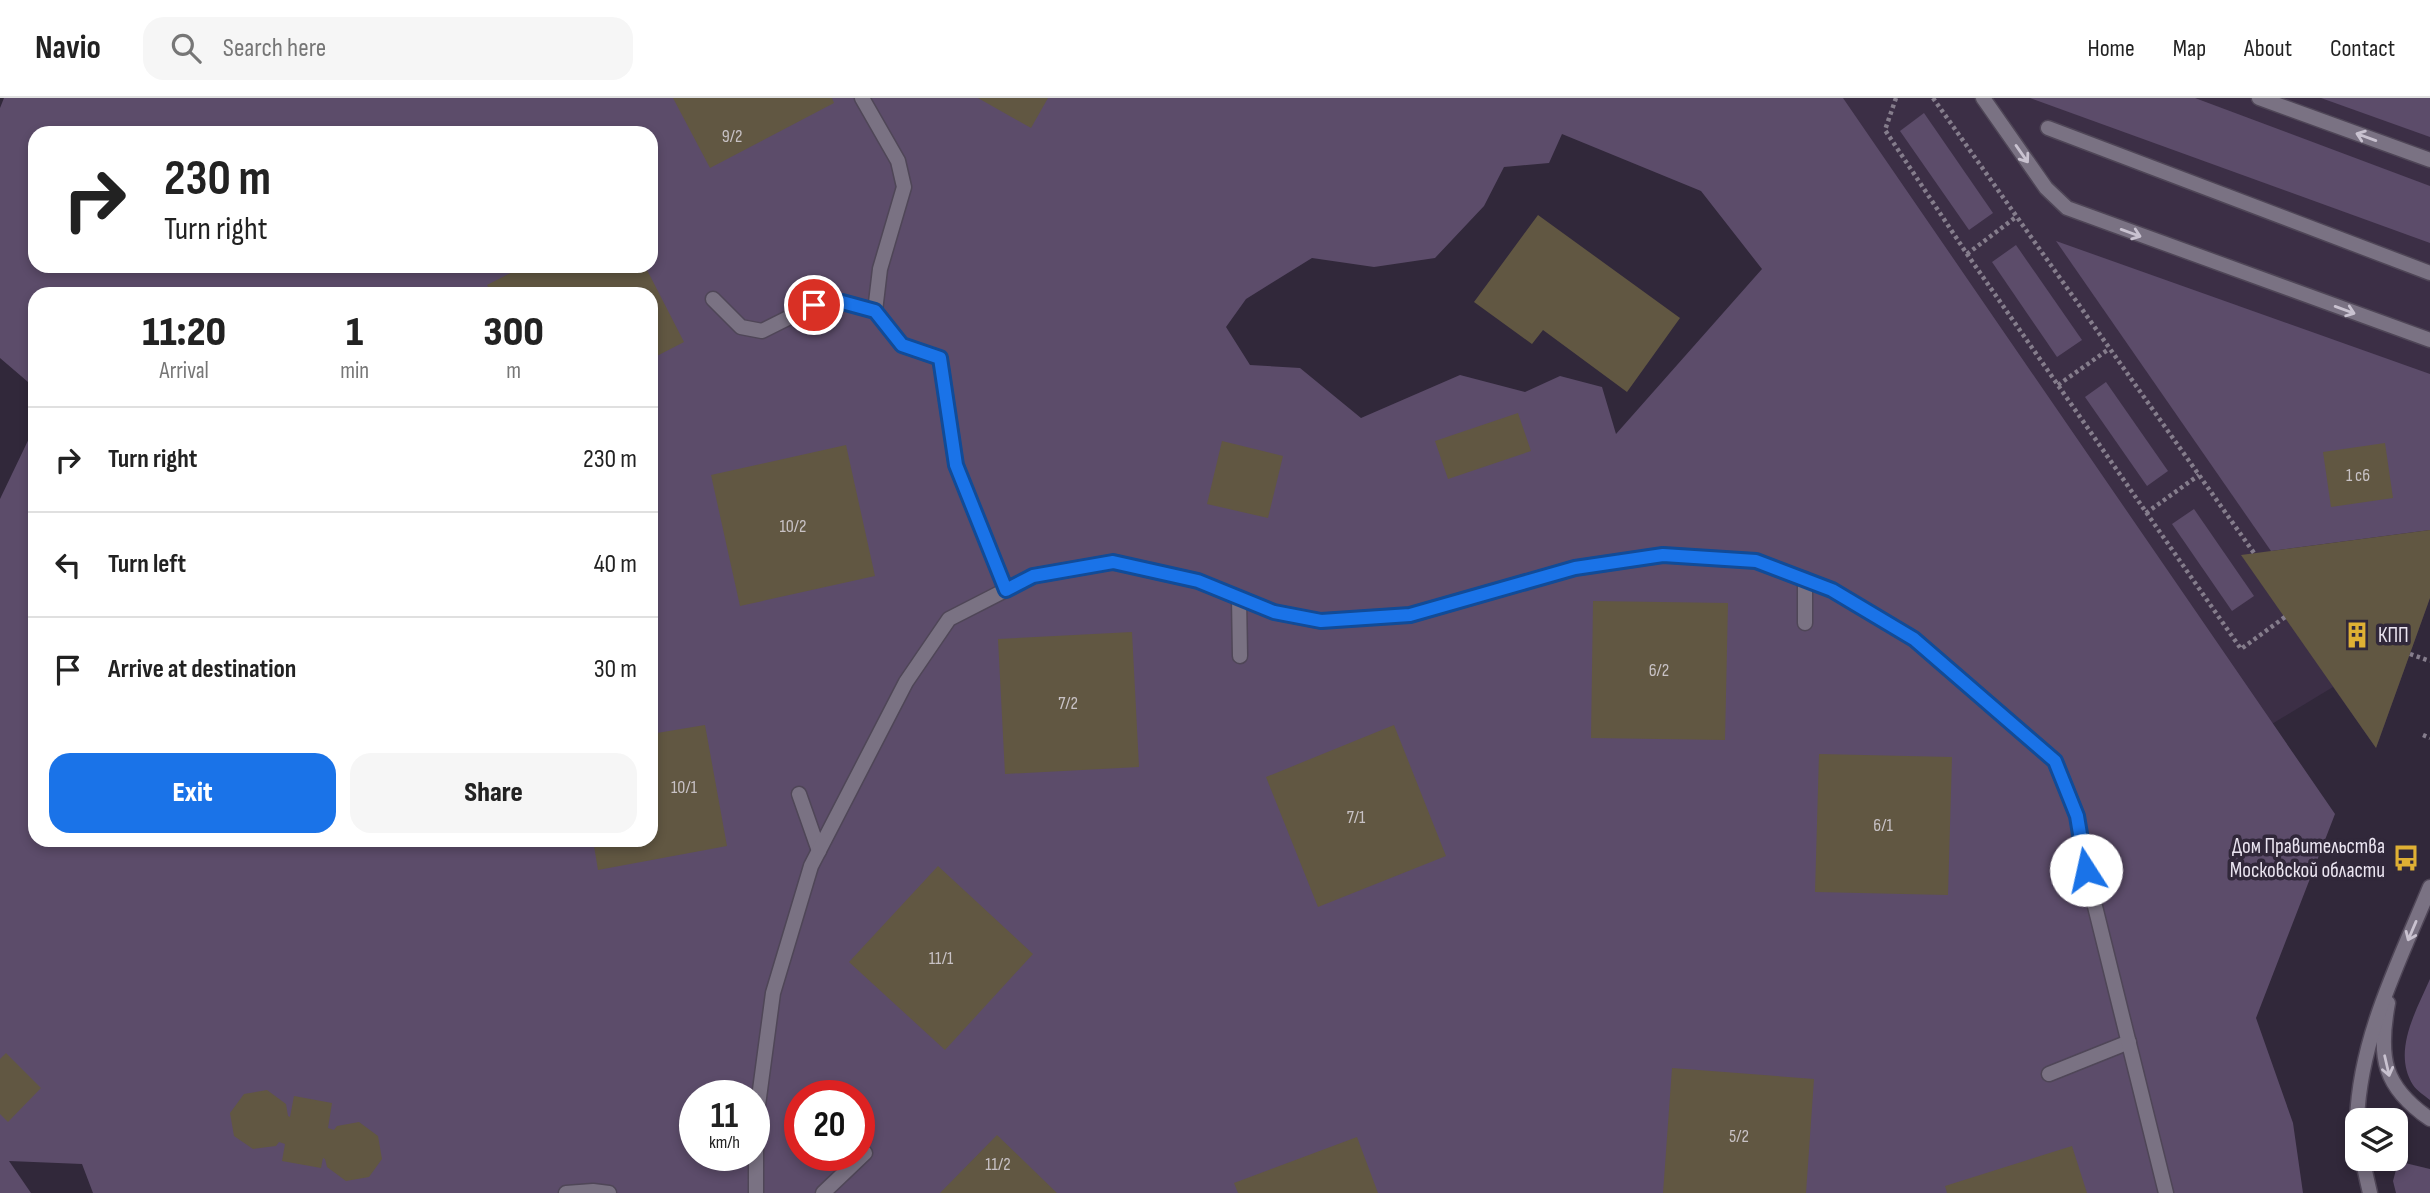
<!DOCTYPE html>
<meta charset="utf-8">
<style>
body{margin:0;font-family:"Sofia Sans Condensed",sans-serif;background:#f6f6f6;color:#222;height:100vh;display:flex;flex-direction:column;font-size:26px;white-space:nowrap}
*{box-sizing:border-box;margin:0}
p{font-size:23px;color:#767676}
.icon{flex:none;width:38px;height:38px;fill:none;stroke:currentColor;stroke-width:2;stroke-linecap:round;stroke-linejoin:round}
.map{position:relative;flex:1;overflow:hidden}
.panel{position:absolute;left:28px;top:189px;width:630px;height:560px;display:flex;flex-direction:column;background:#fff;border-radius:21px;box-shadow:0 4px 10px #0003}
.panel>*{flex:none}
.banner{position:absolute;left:28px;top:28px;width:630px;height:147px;border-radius:21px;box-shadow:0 4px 10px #0003;background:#fff;color:#222;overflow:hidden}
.controls{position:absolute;left:2345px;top:1010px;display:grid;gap:14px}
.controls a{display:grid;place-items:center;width:63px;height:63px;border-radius:14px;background:#fff;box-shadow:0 4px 10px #0003;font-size:35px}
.speed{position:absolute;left:679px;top:982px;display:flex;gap:14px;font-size:35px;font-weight:700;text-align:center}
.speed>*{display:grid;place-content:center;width:91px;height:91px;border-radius:50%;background:#fff;box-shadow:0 4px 10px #0003;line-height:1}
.speed small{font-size:18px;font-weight:400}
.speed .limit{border:10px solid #d22;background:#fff;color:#111}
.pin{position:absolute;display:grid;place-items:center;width:60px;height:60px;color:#fff;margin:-30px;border:4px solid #fff;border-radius:50%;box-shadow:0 2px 7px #0007}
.me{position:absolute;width:77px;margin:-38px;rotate:350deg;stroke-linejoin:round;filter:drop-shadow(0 0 5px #0008)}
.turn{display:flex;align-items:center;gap:24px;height:147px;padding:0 21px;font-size:32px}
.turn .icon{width:91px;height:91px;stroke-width:2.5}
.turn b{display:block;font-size:49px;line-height:60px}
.eta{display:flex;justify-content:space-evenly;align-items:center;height:119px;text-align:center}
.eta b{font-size:42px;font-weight:800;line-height:49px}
.action{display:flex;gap:14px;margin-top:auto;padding:14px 21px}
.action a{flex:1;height:80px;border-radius:21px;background:#1a73e8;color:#fff;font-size:28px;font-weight:800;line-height:80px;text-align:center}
.action a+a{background:#f6f6f6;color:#222}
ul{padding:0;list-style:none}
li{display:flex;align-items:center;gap:21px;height:105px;padding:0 21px;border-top:2px solid #e0e0e0}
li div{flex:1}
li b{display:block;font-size:26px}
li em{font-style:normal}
header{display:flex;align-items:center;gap:42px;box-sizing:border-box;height:98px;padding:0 35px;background:#fff;border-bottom:2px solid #e0e0e0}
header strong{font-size:33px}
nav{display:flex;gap:38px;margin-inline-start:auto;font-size:24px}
.search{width:490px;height:63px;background:#f6f6f6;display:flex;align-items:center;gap:18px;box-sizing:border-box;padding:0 24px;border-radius:21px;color:#767676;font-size:26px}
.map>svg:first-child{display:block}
.built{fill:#3c2f46}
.green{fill:#5c4c6a;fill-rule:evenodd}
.building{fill:#615742}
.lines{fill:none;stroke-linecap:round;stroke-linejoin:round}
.lane-casing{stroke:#4f4657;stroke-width:17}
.street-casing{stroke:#4f4657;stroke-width:17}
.path{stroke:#857d8c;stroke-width:4.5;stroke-dasharray:3.5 3.5;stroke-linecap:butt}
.lane{stroke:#7a7283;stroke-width:14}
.street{stroke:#7a7283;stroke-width:14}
.oneway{stroke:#c9c2d0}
.route-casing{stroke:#114b97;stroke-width:18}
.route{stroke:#1a73e8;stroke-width:12}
.labels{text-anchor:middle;stroke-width:7;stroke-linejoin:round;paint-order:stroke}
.number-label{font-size:18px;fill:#c8c2c5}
.poi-label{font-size:21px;fill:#ebe5f1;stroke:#31283a;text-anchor:start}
</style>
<header>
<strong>Navio</strong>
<div class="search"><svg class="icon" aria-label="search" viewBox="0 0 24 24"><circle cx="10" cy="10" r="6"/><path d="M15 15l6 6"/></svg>Search here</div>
<nav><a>Home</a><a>Map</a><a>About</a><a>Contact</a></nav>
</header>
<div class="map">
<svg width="2430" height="1095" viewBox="0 0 2430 1095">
<rect width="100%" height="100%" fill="#31283a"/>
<!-- built -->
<polygon class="built" points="1546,0 2430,0 2430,500 2376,650 2333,589 2232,650 1740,91"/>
<!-- green -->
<g class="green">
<path d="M4,0h1839l492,716 -79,204 37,105 10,70h-2210l-11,-29 -73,-3 22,32h-31v-694l35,-73v414h616v-546h-616v94l-35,-30v-250zM35,35h616v133h-616zM1562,36l139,57 61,78 -146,165 -14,-47 -42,-11 -35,16 -65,-17 -99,43 -61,-50 -50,-3 -24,-38 20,-28 66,-41 62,9 61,-9 49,-52 20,-39 45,-4zM695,998h59v59h-59zM800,998h59v59h-59z"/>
<polygon points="2030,0 2195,0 2430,88 2430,145"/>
<polygon points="2321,0 2430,0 2430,39"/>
<polygon points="1924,15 1993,115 1969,132 1900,33"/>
<polygon points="2056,143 2430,276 2430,432 2271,453"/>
<polygon points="2016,147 2082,242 2057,259 1992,164"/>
<polygon points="2106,284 2168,373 2147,388 2085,299"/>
<polygon points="2194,411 2254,498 2232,513 2172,426"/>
<path d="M2430,881v121c-5,-4 -13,-9 -17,-15 -21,-33 3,-74 17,-106z"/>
<polygon points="2405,1065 2430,1071 2430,1095 2396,1095 2393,1083 2397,1068"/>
</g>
<!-- building -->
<g class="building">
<polygon points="673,0 832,0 834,5 710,70"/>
<polygon points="978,0 1048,0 1031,30"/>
<polygon points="1538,117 1680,220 1627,294 1543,232 1532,246 1474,204"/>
<polygon points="524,168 645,168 684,244 651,261 651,196 492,196 487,187"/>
<polygon points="1518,315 1531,353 1448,381 1435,343"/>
<polygon points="1222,343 1283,358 1268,420 1207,406"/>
<polygon points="2385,345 2393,400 2331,409 2323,354"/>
<polygon points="846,347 875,478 740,508 711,377"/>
<polygon points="2430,432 2430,500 2376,650 2241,457"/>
<polygon points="1593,503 1728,505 1725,642 1591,640"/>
<polygon points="1132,534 1139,669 1005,676 998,541"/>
<polygon points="705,627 727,748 598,772 593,742 651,742 651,636"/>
<polygon points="1394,627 1446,758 1318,809 1266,679"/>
<polygon points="1819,656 1952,659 1948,797 1815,794"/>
<polygon points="938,768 1033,856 945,952 849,864"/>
<polygon points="6,955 41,990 8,1024 0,1016 0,961"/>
<polygon points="1672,970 1814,981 1806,1095 1663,1095"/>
<polygon points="267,992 286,1006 288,1018 290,1019 294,998 332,1005 328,1030 334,1032 337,1028 359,1024 378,1038 382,1061 369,1079 346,1083 327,1069 325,1061 323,1060 321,1070 282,1063 285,1046 279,1044 276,1048 253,1051 234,1038 230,1015 244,996"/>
<polygon points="997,1037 1057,1095 940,1095"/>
<polygon points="1357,1039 1378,1095 1238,1095 1234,1085"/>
<polygon points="2072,1048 2087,1095 1947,1095 1945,1088"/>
</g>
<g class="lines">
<!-- lane casing -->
<g class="lane-casing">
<g id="lane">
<polyline points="862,0 898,63 904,89 880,171 875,213 902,247 940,260 956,367 1006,492"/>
<polyline points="2048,30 2430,175"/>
<polyline points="713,201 741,229 762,233 814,207 842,204 875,213"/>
<polyline points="1239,500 1240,558"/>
<polyline points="1805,525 1805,481"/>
<polyline points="799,696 819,753"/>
<polyline points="2049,976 2129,944"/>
<polyline points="566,1095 593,1093 609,1095"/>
<polyline points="756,1095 756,1022 773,895 811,768 906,584 949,521 1033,478 1113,464 1198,483 1274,514 1320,523 1410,517 1575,470 1663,457 1756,463 1832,492 1914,541 2055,663 2077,718 2086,772 2166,1095"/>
<polyline points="823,1095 865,1055"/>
</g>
</g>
<!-- street casing -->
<g class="street-casing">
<g id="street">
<polyline points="1983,0 2046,90 2067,110 2430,242"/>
<polyline points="2259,0 2430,62"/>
<path d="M2388,905c-10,54 -5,84 42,116"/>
<path d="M2357,1022c3,-83 42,-158 73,-233"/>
<polyline points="2362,1060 2370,1095"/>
</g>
</g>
<!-- path -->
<g class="path">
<polyline points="1896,0 1885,32 1967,156 2241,551 2285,519"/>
<polyline points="1933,0 2254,455"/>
<polyline points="1967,156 2016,119"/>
<polyline points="2058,287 2109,251"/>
<polyline points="2146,415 2199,377"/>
<polyline points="2410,556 2430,563"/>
<polyline points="2423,637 2430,640"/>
</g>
<!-- lane -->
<use href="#lane" class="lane"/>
<!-- street -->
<use href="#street" class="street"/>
</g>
<!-- one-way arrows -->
<defs><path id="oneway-shaft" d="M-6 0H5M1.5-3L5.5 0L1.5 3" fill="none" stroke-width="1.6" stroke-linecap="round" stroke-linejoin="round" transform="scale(1.75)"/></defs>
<g class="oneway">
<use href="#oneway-shaft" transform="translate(2366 39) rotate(-160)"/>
<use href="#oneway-shaft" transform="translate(2022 56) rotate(55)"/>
<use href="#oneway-shaft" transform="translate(2131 135) rotate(20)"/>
<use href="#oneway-shaft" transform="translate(2345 212) rotate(20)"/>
<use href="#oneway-shaft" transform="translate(2412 833) rotate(113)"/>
<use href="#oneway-shaft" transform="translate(2387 968) rotate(77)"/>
</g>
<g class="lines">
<!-- route casing -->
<g class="route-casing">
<polyline id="route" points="814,207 842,204 875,213 902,247 940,260 956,367 1006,492 1033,478 1113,464 1198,483 1274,514 1321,523 1410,517 1575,470 1663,457 1756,463 1832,492 1914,541 2055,663 2077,718 2086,772"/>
</g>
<!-- route -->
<use href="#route" class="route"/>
</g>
<!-- icons -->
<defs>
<g id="building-bare" transform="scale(2.1)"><path d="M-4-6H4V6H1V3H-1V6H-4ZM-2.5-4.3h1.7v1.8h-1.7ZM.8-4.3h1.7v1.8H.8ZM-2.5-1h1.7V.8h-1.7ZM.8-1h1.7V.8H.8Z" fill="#dfb034" stroke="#31283a" stroke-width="2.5" paint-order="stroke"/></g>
<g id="bus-bare" transform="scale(2.1)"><path d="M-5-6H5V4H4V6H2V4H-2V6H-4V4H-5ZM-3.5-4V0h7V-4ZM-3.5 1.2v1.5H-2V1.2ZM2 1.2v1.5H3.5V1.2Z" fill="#dfb034" stroke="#31283a" stroke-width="2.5" paint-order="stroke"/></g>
</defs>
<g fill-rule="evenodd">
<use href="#building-bare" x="2357" y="537"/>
<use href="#bus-bare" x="2406" y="760"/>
</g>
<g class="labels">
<!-- number labels -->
<g class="number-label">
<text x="732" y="44">9/2</text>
<text x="2358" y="383">1 с6</text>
<text x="793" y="434">10/2</text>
<text x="1659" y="578">6/2</text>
<text x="1068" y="611">7/2</text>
<text x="684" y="695">10/1</text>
<text x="1356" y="725">7/1</text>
<text x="1883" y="733">6/1</text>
<text x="941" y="866">11/1</text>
<text x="1739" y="1044">5/2</text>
<text x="998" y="1072">11/2</text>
</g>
<!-- poi labels -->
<g class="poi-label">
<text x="2378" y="544">КПП</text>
<text x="2385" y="755" text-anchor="end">Дом Правительства<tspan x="2385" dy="24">Московской области</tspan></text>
</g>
</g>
</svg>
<div class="controls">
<a><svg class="icon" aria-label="layers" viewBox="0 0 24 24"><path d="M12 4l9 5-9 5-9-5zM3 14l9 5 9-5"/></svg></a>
</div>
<div class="speed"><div>11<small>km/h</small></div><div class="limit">20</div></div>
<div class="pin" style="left:814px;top:207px;background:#d93025"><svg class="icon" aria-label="arrive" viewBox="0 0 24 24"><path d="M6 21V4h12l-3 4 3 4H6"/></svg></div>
<svg class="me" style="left:2086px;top:772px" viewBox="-20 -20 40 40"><circle r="19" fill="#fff"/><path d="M0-13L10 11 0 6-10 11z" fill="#1a73e8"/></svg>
<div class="banner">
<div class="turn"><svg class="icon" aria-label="right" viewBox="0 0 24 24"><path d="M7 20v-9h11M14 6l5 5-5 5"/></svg><div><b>230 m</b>Turn right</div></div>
</div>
<section class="panel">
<div class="eta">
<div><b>11:20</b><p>Arrival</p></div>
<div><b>1</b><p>min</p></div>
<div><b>300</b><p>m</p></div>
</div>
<ul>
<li><svg class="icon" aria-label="right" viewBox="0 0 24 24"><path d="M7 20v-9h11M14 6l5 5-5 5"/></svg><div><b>Turn right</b></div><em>230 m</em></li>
<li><svg class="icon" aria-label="left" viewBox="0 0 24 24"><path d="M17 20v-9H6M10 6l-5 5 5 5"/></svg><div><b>Turn left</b></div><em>40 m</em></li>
<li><svg class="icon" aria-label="arrive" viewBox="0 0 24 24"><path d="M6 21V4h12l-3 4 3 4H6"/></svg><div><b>Arrive at destination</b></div><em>30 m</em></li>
</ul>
<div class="action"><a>Exit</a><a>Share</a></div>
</section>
</div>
